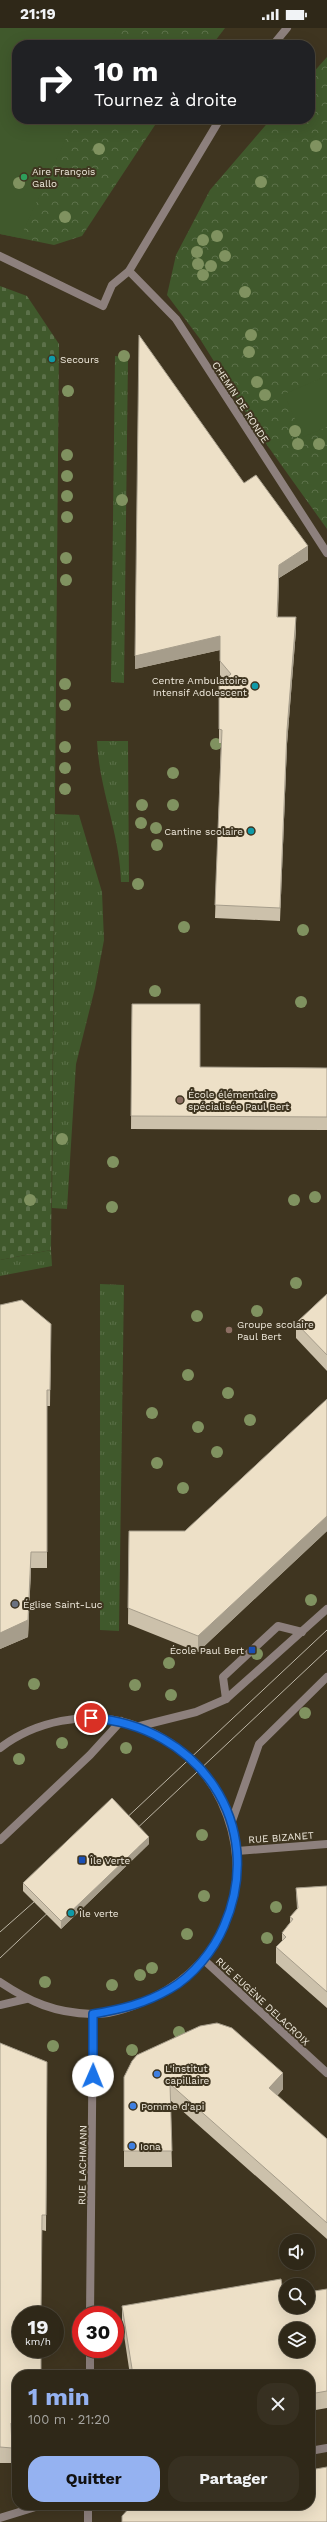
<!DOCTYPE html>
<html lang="fr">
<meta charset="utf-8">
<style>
body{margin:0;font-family:"Work Sans",sans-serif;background:#373021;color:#f1f3f6;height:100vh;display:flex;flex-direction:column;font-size:15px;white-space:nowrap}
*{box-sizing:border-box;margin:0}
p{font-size:13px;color:#a7a6a2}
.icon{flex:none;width:22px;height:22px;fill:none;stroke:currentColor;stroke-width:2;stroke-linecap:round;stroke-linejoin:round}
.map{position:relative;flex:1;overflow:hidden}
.panel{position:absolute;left:12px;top:2342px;width:303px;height:140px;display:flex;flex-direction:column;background:#2f2818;border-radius:16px;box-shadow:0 4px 16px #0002,0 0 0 1px #4a4437}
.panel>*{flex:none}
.banner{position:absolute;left:12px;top:12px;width:303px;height:84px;border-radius:16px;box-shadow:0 4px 16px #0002,0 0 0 1px #4a4437;background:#202124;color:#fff;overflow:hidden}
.controls{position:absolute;left:279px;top:2206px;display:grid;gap:8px}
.controls a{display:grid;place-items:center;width:36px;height:36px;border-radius:50%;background:#2f2818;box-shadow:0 4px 16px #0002,0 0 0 1px #4a4437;font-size:20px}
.speed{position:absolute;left:12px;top:2278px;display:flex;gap:8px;font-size:20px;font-weight:700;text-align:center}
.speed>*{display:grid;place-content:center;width:52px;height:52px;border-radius:50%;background:#2f2818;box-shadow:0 4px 16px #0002,0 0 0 1px #4a4437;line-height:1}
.speed small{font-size:10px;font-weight:400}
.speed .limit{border:6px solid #d22;background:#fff;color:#111}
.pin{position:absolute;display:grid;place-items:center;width:34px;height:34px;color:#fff;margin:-17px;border:2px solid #fff;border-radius:50%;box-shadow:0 1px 4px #0007}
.me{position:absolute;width:44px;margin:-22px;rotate:1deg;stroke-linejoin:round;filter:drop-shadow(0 0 3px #0008)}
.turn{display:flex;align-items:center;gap:14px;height:84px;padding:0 16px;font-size:18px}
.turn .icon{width:52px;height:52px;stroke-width:2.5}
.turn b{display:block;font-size:28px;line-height:34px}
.round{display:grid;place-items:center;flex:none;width:42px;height:42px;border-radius:16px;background:#373021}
.overview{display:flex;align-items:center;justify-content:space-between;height:68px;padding:0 16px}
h1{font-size:24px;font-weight:700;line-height:30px;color:#95b2f1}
.action{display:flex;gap:8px;margin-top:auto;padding:8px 16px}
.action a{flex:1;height:46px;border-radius:16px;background:#95b2f1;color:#111;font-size:16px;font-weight:700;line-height:46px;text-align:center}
.action a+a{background:#373021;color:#f1f3f6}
.status{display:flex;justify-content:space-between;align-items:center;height:28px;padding:0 20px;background:#2f2818;direction:ltr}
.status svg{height:11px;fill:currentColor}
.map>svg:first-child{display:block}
.grass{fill:url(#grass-tufts)}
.cemetery{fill:url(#cemetery-stones)}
.park{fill:url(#park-crowns)}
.pitch{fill:#40592c}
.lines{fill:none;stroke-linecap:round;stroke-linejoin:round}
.service{stroke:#8d807d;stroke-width:8}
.pedestrian{stroke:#8d807d;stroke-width:8}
.minor{stroke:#8d807d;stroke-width:8}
.tertiary{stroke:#8d807d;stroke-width:8}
.tram{stroke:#bcb5a5;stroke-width:1}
.tree{fill:#809260}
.wall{fill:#ccc1ab}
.shaded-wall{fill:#a69d8b}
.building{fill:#ede0c7;stroke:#a69d8b;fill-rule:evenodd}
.route-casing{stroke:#114b97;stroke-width:10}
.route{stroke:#1a73e8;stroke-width:7}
.leisure-dot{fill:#2e9e5b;stroke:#3f3520;stroke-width:1.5}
.culture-dot{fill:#0f9aa8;stroke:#3f3520;stroke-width:1.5}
.education-dot{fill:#8d6e63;stroke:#3f3520;stroke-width:1.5}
.worship-dot{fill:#6b7280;stroke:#3f3520;stroke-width:1.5}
.transit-dot{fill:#1a4fb4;stroke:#3f3520;stroke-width:1.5}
.shop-dot{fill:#3f7fe0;stroke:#3f3520;stroke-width:1.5}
.labels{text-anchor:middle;stroke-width:4;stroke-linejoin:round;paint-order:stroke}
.poi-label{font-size:10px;fill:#f1ebde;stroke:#3f3520;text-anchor:start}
.street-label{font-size:10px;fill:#f1ebde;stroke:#3f3520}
</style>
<div class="status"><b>21:19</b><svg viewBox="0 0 49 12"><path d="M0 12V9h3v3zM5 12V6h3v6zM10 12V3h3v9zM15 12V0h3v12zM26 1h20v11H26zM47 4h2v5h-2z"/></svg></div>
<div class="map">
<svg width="327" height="2494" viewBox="0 0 327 2494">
<defs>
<pattern id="grass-tufts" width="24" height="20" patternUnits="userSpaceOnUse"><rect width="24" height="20" fill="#40592c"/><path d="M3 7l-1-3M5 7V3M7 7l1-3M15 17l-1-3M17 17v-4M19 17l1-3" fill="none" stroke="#5c714a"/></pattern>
<pattern id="cemetery-stones" width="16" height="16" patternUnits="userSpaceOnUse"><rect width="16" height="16" fill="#40592c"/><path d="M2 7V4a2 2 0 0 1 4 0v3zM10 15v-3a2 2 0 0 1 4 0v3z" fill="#5c714a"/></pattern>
<pattern id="park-crowns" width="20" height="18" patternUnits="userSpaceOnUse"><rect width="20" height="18" fill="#40592c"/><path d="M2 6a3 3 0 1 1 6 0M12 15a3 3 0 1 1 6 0" fill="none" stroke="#5c714a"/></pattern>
</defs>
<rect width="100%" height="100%" fill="#3f3520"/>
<!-- grass -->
<g class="grass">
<polygon points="115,328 128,329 124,655 111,654"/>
<path d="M97,713h31l1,141h-8c-1,-48 -22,-93 -24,-141z"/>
<polygon points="55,786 79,787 102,864 104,912 95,960 76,1036 67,1181 52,1180"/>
<polygon points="51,1222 52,1238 0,1248 0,1232"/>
<polygon points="100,1256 124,1257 119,1603 100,1602"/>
</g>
<!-- cemetery -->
<polygon class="cemetery" points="0,258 27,268 59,316 51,1222 0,1232"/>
<!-- park -->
<g class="park">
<polygon points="0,0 225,0 212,17 17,17 17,91 159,91 82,208 54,217 0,206"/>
<polygon points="327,29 327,501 262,410 200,311 167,267 176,227 210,162 271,91 310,91 310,48"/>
</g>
<!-- pitch -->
<g class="pitch">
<polygon points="0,0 117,0 109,17 17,17 17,91 75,91 20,210 0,206"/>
<polygon points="327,348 327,399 303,409 284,366"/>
</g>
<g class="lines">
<!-- service -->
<polyline class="service" points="226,1671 223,1649 278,1598 302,1604"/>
<!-- pedestrian -->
<polyline class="pedestrian" points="0,1812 90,1727 121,1693"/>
<!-- minor -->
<g class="minor">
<polyline points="273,17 287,0"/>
<polyline points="0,228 103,278 112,257 129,243 220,91"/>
<polyline points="129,243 176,291 327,525"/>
<polyline points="204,1932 327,2045"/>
<polyline points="90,2287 93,1986"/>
<polyline points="90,2347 90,2321"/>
<polyline points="310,2423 327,2420"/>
<polyline points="0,2490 42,2477"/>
<polyline points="88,2494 88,2477"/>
</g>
<!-- tertiary -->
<g class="tertiary">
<polyline points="140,1698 196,1684 226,1671 327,1581"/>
<path d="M0,1720c35,-27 86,-37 128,-25 41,12 75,40 93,78 36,77 8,160 -69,197 -18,8 -40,17 -60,16 -37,-1 -62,-12 -92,-32"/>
<polyline points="231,1796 259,1716 327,1649"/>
<polyline points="237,1823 327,1816"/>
<polyline points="0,1977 26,1971"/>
</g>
<!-- tram -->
<g class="tram">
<polyline points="120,1796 327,1602"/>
<polyline points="131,1806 327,1622"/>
<polyline points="0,1904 43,1866"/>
<polyline points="0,1930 54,1879"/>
</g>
</g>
<!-- trees -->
<g class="tree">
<circle cx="316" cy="118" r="6"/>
<circle cx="99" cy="121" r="6"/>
<circle cx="261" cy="154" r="6"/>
<circle cx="19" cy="155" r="6"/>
<circle cx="65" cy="189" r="6"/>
<circle cx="217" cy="208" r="6"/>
<circle cx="203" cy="212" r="6"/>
<circle cx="197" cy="224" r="6"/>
<circle cx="225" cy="228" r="6"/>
<circle cx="198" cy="236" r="6"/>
<circle cx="211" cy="238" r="6"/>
<circle cx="203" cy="247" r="6"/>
<circle cx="245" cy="264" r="6"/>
<circle cx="251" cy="307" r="6"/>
<circle cx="249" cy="324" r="6"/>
<circle cx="124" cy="328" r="6"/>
<circle cx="257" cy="354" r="6"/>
<circle cx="68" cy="363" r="6"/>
<circle cx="265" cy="367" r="6"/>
<circle cx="295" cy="403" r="6"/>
<circle cx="298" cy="416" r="6"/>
<circle cx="319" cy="416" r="6"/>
<circle cx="67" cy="427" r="6"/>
<circle cx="67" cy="448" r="6"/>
<circle cx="67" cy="468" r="6"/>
<circle cx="122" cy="472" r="6"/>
<circle cx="67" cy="489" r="6"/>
<circle cx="66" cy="530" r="6"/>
<circle cx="66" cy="552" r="6"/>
<circle cx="65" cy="656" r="6"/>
<circle cx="65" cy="677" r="6"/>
<circle cx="216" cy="716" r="6"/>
<circle cx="65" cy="719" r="6"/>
<circle cx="65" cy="740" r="6"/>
<circle cx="173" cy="745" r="6"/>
<circle cx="65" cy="761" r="6"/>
<circle cx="142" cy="777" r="6"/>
<circle cx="173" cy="777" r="6"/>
<circle cx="141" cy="795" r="6"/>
<circle cx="156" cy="800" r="6"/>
<circle cx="157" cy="817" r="6"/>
<circle cx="138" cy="856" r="6"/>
<circle cx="184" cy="899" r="6"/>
<circle cx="303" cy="902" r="6"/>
<circle cx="155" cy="963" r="6"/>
<circle cx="301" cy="974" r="6"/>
<circle cx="62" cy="1111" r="6"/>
<circle cx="113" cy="1134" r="6"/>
<circle cx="315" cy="1169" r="6"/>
<circle cx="30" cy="1172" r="6"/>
<circle cx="294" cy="1172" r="6"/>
<circle cx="112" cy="1179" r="6"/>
<circle cx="296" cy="1255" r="6"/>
<circle cx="257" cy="1283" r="6"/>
<circle cx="197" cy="1288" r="6"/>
<circle cx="188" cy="1347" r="6"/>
<circle cx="228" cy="1365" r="6"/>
<circle cx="152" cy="1385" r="6"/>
<circle cx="250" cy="1392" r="6"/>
<circle cx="198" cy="1399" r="6"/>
<circle cx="217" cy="1424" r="6"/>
<circle cx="157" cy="1435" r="6"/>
<circle cx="183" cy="1460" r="6"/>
<circle cx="311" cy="1572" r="6"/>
<circle cx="257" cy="1626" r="6"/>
<circle cx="169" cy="1635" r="6"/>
<circle cx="34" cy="1656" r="6"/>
<circle cx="135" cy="1657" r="6"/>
<circle cx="171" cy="1667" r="6"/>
<circle cx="305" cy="1685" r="6"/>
<circle cx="62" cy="1715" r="6"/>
<circle cx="126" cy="1720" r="6"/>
<circle cx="19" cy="1731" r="6"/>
<circle cx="202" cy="1807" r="6"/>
<circle cx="204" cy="1868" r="6"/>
<circle cx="276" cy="1879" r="6"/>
<circle cx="187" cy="1906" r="6"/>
<circle cx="267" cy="1910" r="6"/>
<circle cx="152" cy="1940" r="6"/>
<circle cx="140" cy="1947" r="6"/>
<circle cx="45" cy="1954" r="6"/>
<circle cx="112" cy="1957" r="6"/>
<circle cx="179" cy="2004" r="6"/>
<circle cx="53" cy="2018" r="6"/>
<circle cx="132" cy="2022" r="6"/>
</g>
<!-- wall -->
<g class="wall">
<polygon points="244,455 308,532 279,550 278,589 296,602 287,716 280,893 215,890 221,715 219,715 219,656 224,652 220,647 220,622 135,641"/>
<polygon points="132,976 200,1039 327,1040 327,1102 131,1101"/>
<polygon points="327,1266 327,1343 296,1310 296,1295"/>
<polygon points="51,1296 50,1378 47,1378 47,1540 31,1540 28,1609 0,1621"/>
<polygon points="327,1371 327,1503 198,1624 128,1596 129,1503 185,1503"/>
<polygon points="149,1816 61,1901 23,1863 23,1855"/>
<polygon points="327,1858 327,1980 276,1935 276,1919 282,1913 282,1905 290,1895 290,1889 297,1881 296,1860"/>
<polygon points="0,2015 47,2034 46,2203 42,2202 17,2347 17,2411 11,2411 12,2435 0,2435"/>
<polygon points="124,2049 283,2061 277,2068 327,2111 327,2211 170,2072 172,2139 124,2139"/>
<polygon points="327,2261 327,2380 310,2383 310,2347 130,2347 122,2294 122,2278 284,2269"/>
</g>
<!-- shaded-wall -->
<g class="shaded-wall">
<polygon points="308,518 308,532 279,550 277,602 279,537"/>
<polygon points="296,589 296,602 287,716 280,893 287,702"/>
<polygon points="220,608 220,622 135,641 135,628"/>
<polygon points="327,1488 327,1503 198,1624 198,1608"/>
<polygon points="31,1524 31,1540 28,1609 0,1621 0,1605"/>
<polygon points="149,1809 149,1816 61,1901 61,1893"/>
<polygon points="283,2045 283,2061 269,2077 269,2060"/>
</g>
<!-- building -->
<g class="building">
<polygon points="139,307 244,455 256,447 308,518 279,537 277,589 296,589 287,702 280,880 215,877 222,702 219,701 219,656 231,646 220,633 220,608 135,628"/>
<polygon points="132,976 200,976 200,1039 327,1040 327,1089 131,1088"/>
<polygon points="327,1266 327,1327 296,1295"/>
<polygon points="22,1272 51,1296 50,1362 47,1362 47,1524 31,1524 28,1592 0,1605 0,1277"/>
<polygon points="327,1371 327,1488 198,1608 128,1580 129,1503 185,1503"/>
<polygon points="112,1770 149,1809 61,1893 23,1855"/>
<polygon points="327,1858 327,1964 276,1919 286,1909 282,1905 293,1891 290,1889 298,1880 296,1860"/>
<polygon points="217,1995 232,2000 283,2045 269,2060 327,2111 327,2195 170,2056 172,2123 124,2123 124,2049 132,2033 137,2027 200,1998"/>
<polygon points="0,2015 47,2034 46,2187 42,2187 41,2287 21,2287 21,2321 41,2321 41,2347 17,2347 17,2395 11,2395 12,2420 0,2419"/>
<path d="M281,2251l3,18 2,-1v11h22v-15l19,-3v102l-17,3v-19h-177l-11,-69zM286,2301h22v22h-22z"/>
<polygon points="327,2439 327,2494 122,2494 122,2488 132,2477 310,2477 310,2442"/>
</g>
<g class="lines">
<!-- route casing -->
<g class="route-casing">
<path id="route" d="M91,1690c107,7 177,106 133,208 -10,24 -31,50 -54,63 -26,15 -48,20 -77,25v62"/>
</g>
<!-- route -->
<use href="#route" class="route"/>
</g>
<!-- markers -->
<circle class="leisure-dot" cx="24" cy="149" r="4"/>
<g class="culture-dot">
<circle cx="52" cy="331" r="4"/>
<circle cx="255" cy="658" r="4"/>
<circle cx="251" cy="803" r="4"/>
<circle cx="71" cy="1885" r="4"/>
</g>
<g class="education-dot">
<circle cx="180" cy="1072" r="4"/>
<circle cx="229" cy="1302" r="4"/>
</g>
<circle class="worship-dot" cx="15" cy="1576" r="4"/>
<g class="transit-dot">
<rect x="248" y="1618" width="8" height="8" rx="2"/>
<rect x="78" y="1828" width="8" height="8" rx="2"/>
</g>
<g class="shop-dot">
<circle cx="157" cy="2046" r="4"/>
<circle cx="133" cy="2078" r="4"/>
<circle cx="132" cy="2118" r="4"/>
</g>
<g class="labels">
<!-- poi labels -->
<g class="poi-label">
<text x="32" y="147">Aire François<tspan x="32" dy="12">Gallo</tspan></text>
<text x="60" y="335">Secours</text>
<text x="247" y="656" text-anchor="end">Centre Ambulatoire<tspan x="247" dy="12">Intensif Adolescent</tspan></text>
<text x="243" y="807" text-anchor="end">Cantine scolaire</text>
<text x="188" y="1070">École élémentaire<tspan x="188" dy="12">spécialisée Paul Bert</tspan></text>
<text x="237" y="1300">Groupe scolaire<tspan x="237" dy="12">Paul Bert</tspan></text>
<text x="23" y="1580">Église Saint-Luc</text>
<text x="244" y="1626" text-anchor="end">École Paul Bert</text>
<text x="90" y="1836">Île Verte</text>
<text x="79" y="1889">Île verte</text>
<text x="165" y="2044">L'institut<tspan x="165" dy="12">capillaire</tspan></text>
<text x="141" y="2082">Pomme d'api</text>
<text x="140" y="2122">Iona</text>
</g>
<!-- street labels -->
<g class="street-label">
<text transform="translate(241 374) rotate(57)" y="4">CHEMIN DE RONDE</text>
<text transform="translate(281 1809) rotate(-4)" y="4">RUE BIZANET</text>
<text transform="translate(263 1973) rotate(43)" y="4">RUE EUGÈNE DELACROIX</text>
<text transform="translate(82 2137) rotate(-89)" y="4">RUE LACHMANN</text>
</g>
</g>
</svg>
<div class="controls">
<a><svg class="icon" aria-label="sound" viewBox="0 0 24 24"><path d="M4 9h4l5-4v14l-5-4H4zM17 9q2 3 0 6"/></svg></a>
<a><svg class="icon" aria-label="search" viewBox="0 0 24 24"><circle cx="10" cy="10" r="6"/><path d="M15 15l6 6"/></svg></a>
<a><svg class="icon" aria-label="layers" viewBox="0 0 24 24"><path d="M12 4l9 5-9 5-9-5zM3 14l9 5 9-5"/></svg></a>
</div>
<div class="speed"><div>19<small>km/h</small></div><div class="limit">30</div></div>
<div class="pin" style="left:91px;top:1690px;background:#d93025"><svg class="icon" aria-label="arrive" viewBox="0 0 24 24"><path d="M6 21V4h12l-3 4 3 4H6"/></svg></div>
<svg class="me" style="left:93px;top:2048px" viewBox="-20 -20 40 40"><circle r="19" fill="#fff"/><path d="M0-13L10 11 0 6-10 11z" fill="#1a73e8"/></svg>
<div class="banner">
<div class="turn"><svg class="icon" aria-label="right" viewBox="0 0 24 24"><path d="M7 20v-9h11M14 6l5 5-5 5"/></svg><div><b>10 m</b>Tournez à droite</div></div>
</div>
<section class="panel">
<div class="overview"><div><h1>1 min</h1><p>100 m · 21:20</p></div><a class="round"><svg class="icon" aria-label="close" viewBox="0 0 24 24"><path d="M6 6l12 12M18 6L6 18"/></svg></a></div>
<div class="action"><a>Quitter</a><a>Partager</a></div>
</section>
</div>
